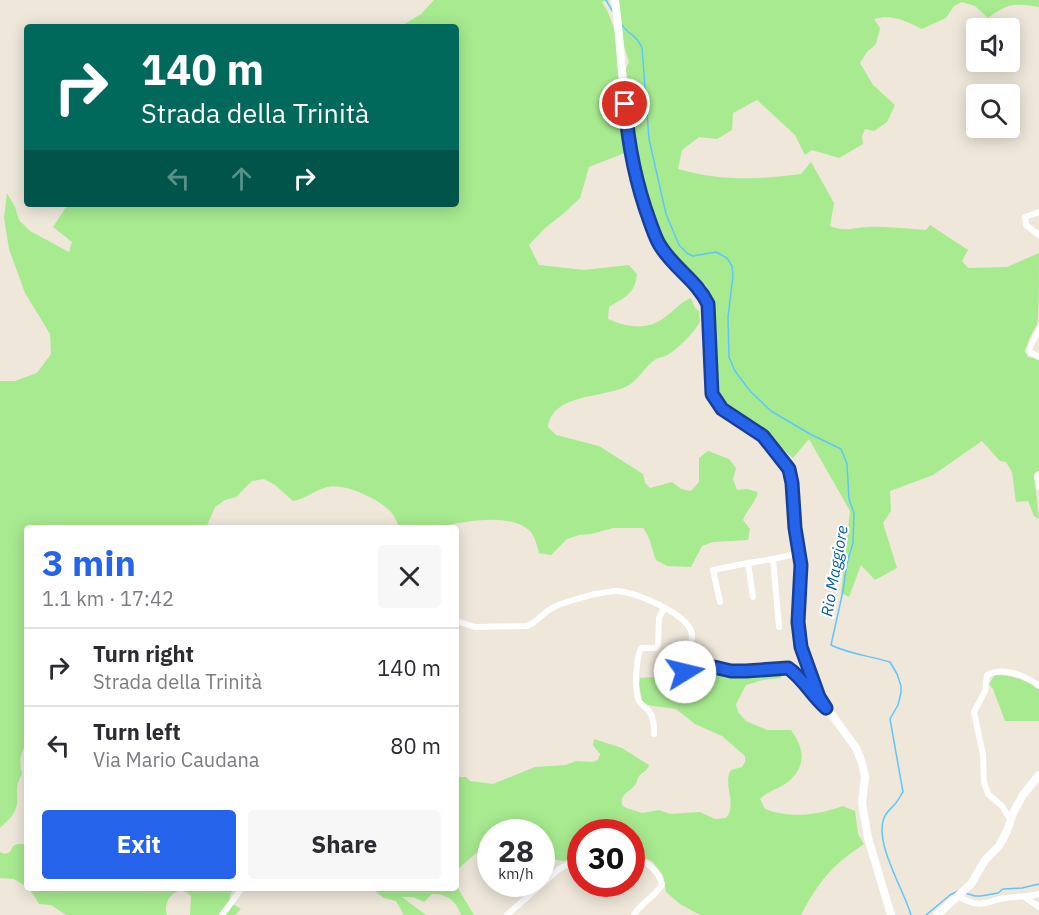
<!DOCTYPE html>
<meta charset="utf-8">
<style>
body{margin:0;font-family:"IBM Plex Sans",sans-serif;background:#f7f7f7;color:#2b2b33;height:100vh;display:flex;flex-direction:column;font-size:22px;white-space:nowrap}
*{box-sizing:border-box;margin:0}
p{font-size:20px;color:#7c7c81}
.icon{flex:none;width:33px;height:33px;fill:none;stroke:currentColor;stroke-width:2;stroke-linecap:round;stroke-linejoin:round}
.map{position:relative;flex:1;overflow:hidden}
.drawer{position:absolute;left:24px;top:525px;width:435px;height:366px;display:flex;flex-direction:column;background:#fff;border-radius:6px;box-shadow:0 3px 15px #0003}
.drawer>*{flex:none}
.banner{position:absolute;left:24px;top:24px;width:435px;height:183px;border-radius:6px;box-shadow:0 3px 15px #0003;background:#00695c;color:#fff;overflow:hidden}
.controls{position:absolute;left:966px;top:18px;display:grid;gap:12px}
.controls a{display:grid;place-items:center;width:54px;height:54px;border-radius:6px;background:#fff;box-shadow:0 3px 15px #0003;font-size:30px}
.speed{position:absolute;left:477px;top:819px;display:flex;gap:12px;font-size:30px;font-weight:700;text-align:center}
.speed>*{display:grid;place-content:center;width:78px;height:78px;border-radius:50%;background:#fff;box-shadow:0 3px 15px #0003;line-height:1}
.speed small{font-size:15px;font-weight:400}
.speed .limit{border:9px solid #d22;background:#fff;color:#111}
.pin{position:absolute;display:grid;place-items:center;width:51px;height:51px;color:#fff;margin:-26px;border:3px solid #fff;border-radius:50%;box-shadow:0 2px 6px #0007}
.me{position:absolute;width:66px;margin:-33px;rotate:81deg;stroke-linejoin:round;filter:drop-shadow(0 0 4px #0008)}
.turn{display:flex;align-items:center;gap:21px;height:126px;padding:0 18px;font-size:27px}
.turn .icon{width:78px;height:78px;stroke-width:2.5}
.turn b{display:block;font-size:42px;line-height:51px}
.lanes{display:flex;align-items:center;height:57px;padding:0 18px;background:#0003;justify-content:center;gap:30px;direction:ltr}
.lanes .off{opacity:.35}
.round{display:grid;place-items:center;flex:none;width:63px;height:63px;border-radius:6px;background:#f7f7f7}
.overview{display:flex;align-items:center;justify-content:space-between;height:102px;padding:0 18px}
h1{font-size:36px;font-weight:700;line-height:45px;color:#2563eb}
.button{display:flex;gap:12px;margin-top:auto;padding:12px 18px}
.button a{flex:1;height:69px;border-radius:6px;background:#2563eb;color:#fff;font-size:24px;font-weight:700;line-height:69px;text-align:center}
.button a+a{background:#f7f7f7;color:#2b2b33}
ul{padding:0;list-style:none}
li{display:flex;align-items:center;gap:18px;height:78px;padding:0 18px;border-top:2px solid #e1e1e2}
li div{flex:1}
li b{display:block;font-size:22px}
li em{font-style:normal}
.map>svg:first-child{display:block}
.green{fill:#a7ea90}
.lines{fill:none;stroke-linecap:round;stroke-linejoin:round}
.stream{stroke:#61c5fb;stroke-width:1.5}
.street{stroke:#fff;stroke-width:6}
.secondary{stroke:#fff;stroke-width:8}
.route-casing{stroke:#184099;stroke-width:15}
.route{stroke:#2563eb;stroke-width:10}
.labels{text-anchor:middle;stroke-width:4.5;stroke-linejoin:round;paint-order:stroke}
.water-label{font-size:16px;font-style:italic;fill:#005fa7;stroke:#fff}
</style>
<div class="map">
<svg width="1039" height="915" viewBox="0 0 1039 915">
<rect width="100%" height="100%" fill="#eee7da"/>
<!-- green -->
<g class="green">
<path d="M434,0h176l-8,2c21,31 15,73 19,109 2,14 4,28 6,41l-38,15 -9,31 -17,16 -18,14 -16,17 10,20 45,5 45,-5 8,9c-2,20 -12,23 -28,33l-1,12c18,8 39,12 56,-1 10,-7 15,-15 27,-20l4,10 4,3c0,4 1,7 1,10 -2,8 -24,29 -31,33 -4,3 -9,3 -13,5 -11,7 -16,19 -27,26 -24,14 -76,7 -81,42l8,8 43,11 44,28 2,9 5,5 22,-6 9,7 10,2 8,-9v-24l9,-7 21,8 7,9 -3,11 4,11 10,-1 11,3c-3,12 -11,17 -15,28l7,9 -2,11 -35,2 -11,4 -11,21 -24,-1 -11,-6c-5,-12 -5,-22 -13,-32h-30l-22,6 -12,1 -12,4 -16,16 -12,-2c-2,-8 -4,-16 -9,-22 -19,-18 -59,-10 -82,-6l-3,3h-45c-3,-5 -5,-12 -9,-16 -12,-13 -46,-29 -64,-25 -12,3 -22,12 -34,14l-18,-16 -11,-6 -12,2 -16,16 -11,3 -10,7 -9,21h-179v215c-7,10 -8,18 -5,31 -9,16 -2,21 -6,34 -3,9 -10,14 -16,20v-447h15l22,-8 14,-19 -1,-20 -25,-41 -16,-44 -5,-31 3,-25 8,14 4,13 11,11 39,21 3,-10 -19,-15 15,-23h388v-177h-56l21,-13z"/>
<path d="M618,0h421v7c-23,-4 -32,-4 -51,11l-13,-12 -13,-4 -8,4 -8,12 -24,11c-17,-8 -29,-15 -48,-10l6,9 -4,16 -9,8 -7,11 13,22 22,20 -8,17 -13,9 -9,-2 -3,7 1,8 -24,14 -27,-8 -7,5 -10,-20 -38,-35 -24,13 -1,17 -15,9 -18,-2 -17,13 -4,19c43,12 78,11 123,5l10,-12 23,41 -4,23c14,6 23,2 38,1 19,-1 39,2 58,3l4,-5 38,25 -6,11 6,7 39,-1 32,-14c0,15 0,56 -1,68 -4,12 -15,23 -10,36l11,2v112l-5,4 5,44 -5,-3 -6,-15 -12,1 -4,-30 -6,-10 -6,-1 -18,-20 -49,34 -43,16 1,20 -8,12 14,45 -22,12 -14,-15 -12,32 -8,-4 9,-82 -41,-72 -16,19 -24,-21 -39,-28 -14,-19 -3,-88 -7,-17 -6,-1 -34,-34 -17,-48 -13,-40 -5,-29 -5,-65 3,-6 -5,-16z"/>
<path d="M668,668l26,10 10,-5 19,-2 17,4 41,-3v6l-18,2 -17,5 -10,19 2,8 8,9 21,9h24c13,18 16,35 -2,51 -9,8 -20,9 -29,18l5,10c26,10 52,6 78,-3l12,5 3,23 6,10c-32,21 -45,37 -63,71h-101l-20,-11 -14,-12 -3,-17 -11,-14 -20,-8v-21h-52v22l-16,7 -22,-3v-26h-52v31l-2,1 -7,-10 -5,-1 -20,18v-94h10l4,4 23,3 42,-17 31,-2 10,-4 17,1 5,-2 2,-6 -7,-9 1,-6 28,9 27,17c-2,7 -6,6 -10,11 -2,3 -2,6 -4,9 -6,8 -15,8 -13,20l4,3 16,5 17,-3 11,4 30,-2 15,7 11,-1c12,-14 -4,-34 5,-48l11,-3 3,-5v-6l-23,-20 -27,-12 -19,-15 -29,-4 -5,-4 -3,-17 1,-6 15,-1 8,-8z"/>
<path d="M995,675c17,0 30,5 44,13v33h-34l-12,-32 -4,-5z"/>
<polygon points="18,844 27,844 27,887 14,879 0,878 0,852 5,854 10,852 13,846"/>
<path d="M456,885l18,30h-13c-5,-14 -13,-21 -29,-21l-8,8 -11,-5h-11l24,18h-22l-8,-14 -12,-3 -13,-10h85z"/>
<path d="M29,888h206c-5,5 -6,8 -4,15l10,6 -6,6h-45l1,-19c-13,-14 -29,4 -24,19h-101l-15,-10 -12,-1z"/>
</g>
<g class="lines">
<!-- stream -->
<g class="stream">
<polyline points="606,0 613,12"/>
<path d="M621,23c6,12 15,10 21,25l7,91 17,75 13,31 8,8 6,3 23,-4 11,6 5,8 1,10 -5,41 1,40 6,14 15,20 21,20 39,23 31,15 6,15 2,35 5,14 -1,30 -6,20 -4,28 -12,54c18,9 39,11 59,17l7,12 4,12v7l-3,12 -8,14 13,73c-2,2 -3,5 -5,8 -4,7 -11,10 -14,18 -10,25 20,72 27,97"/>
<polyline points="965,893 975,896 981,896 998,893 1003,889 1022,888 1039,884"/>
<polyline points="926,915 950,895 958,891"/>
</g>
<!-- street -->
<g class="street">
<polyline points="1039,212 1025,217 1026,225 1039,235"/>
<polyline points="1039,329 1028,351 1039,357"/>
<polyline points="1039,474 1037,476 1039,487"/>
<polyline points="753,597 748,563 773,559"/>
<polyline points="720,602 713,570 748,563"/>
<path d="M456,621l19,6 52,-1c10,-4 14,-11 22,-16 9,-6 24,-10 35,-13 9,-3 22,-5 32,-6 18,0 69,22 75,40 4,11 -6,26 -9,35l3,5 6,3 23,-7 31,4 43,-3 7,4 26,32"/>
<polyline points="779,627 773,559 800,553"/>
<path d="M654,734c0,-8 0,-16 -5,-23 -3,-4 -8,-6 -10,-10 -5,-11 -3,-42 2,-53h15l2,-3 1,-27 5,-10"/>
<path d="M1010,819l-8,-13 -14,-12 -4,-12 -1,-27 -9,-43 11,-21 2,-16c17,-9 38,1 52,11"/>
<path d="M632,856c13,5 26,14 30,28 -6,13 -21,18 -28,31"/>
<path d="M959,897c24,12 23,5 46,1 12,-2 22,-1 34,-4"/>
<polyline points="1026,898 1039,907"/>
<polyline points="222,915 242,888"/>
<polyline points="507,915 559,869 580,858"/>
</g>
<!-- secondary -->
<g class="secondary">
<path d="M615,0c11,80 6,170 44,244 12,24 37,35 49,60l4,90 10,15 41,27 26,33 3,14 3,45 6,37 -3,57 3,25 18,50 37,51 6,15 3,14 -3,26 6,35 23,77"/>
<polyline points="937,915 971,884 985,860 999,846 1007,831 1013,813 1023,795 1039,775"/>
</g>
</g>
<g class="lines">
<!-- route casing -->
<g class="route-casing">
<path id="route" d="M625,104c3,40 11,80 25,118 3,8 6,18 11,25 14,22 36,34 47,57l4,90 10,15 41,27 26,33 3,14 3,45 6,37 -3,57 3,25 18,50 7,11c-14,-12 -23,-30 -38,-40l-42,3h-15l-17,-4 -22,7 -7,-2"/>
</g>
<!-- route -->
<use href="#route" class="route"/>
</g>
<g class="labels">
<!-- water labels -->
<g class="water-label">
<text transform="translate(834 571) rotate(-80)" y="6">Rio Maggiore</text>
</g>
</g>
</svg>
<div class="controls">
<a><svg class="icon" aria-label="sound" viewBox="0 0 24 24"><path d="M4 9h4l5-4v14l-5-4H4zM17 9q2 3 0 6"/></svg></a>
<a><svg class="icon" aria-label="search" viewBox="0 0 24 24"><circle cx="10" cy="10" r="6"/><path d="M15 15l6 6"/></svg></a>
</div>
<div class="speed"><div>28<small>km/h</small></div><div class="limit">30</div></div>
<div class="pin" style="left:625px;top:104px;background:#d93025"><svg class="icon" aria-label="arrive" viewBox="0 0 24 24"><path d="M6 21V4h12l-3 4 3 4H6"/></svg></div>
<svg class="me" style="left:685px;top:672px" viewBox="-20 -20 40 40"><circle r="19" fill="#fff"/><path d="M0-13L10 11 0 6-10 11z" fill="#2563eb"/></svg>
<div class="banner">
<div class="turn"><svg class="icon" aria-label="right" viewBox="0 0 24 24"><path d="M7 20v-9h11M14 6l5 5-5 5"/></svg><div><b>140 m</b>Strada della Trinità</div></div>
<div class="lanes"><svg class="icon off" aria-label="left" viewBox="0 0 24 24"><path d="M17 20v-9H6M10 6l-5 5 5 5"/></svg><svg class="icon off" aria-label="ahead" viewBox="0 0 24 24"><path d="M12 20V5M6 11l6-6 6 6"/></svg><svg class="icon" aria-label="right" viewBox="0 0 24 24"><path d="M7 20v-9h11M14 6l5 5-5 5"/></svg></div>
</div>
<section class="drawer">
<div class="overview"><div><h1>3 min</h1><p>1.1 km · 17:42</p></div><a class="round"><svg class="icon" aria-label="close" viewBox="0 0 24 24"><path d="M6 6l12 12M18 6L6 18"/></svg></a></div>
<ul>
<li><svg class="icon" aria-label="right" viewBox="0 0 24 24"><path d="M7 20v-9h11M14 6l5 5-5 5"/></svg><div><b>Turn right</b><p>Strada della Trinità</p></div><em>140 m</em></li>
<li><svg class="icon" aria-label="left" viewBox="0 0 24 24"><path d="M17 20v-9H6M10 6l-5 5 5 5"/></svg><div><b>Turn left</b><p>Via Mario Caudana</p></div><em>80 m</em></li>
</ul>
<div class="button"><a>Exit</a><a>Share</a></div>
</section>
</div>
